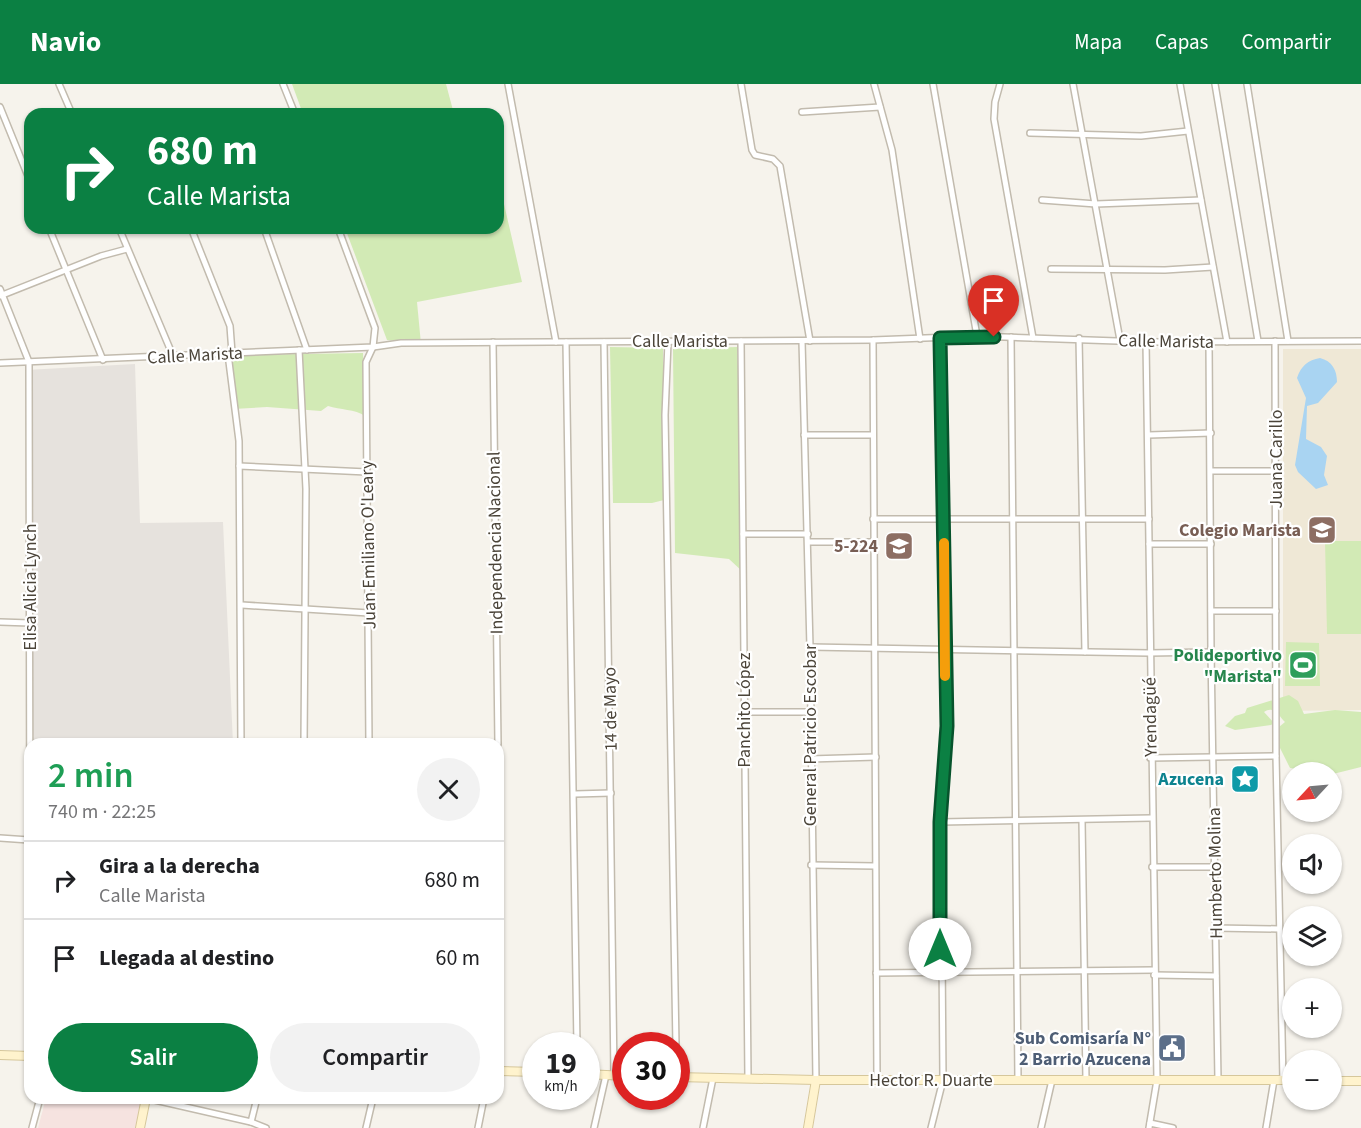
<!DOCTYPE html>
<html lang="es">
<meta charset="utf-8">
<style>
body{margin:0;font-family:"Source Sans 3",sans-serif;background:#f2f2f2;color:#202124;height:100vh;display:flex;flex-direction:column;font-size:22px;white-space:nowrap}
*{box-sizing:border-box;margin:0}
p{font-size:20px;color:#757577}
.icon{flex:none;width:33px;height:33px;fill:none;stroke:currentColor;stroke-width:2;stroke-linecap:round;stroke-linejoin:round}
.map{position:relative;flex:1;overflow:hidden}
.sheet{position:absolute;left:24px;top:654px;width:480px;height:366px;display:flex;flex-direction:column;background:#fff;border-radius:18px;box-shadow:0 2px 4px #0004}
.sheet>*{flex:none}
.hud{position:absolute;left:24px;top:24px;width:480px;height:126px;border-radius:18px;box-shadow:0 2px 4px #0004;background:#0b8043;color:#fff;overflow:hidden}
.needle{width:39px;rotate:244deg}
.buttons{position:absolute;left:1282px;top:678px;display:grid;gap:12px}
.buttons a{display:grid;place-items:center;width:60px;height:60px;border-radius:50%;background:#fff;box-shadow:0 2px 4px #0004;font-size:30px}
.speed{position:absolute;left:522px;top:948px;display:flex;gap:12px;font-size:30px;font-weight:700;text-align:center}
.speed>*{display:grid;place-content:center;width:78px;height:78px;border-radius:50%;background:#fff;box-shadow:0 2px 4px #0004;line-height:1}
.speed small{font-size:15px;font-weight:400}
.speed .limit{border:9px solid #d22;background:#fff;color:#111}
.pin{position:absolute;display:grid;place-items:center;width:51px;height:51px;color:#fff;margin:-62px -26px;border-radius:50% 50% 50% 0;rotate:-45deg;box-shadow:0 0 6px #0007}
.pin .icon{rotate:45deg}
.me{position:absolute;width:66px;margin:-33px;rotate:0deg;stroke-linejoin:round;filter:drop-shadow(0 0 4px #0008)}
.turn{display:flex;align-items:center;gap:21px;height:126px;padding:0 24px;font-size:27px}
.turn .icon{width:78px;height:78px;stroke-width:2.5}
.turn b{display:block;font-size:42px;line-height:51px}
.round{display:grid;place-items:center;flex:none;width:63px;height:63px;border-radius:32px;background:#f2f2f2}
.headline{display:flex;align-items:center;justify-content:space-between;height:102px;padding:0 24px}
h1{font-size:36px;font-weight:600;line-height:45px;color:#1e9e55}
.primary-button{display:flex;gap:12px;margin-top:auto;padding:12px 24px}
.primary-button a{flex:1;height:69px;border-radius:36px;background:#0b8043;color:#fff;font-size:24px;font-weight:600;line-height:69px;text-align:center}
.primary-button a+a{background:#f2f2f2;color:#202124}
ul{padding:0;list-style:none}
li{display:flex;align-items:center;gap:18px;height:78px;padding:0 24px;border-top:2px solid #e0e0e0}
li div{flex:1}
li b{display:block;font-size:22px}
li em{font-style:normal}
header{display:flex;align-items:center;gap:36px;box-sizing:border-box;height:84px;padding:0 30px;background:#0b8043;color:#fff}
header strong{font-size:28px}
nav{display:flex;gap:33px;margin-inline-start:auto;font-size:21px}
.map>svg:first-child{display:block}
.industrial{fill:#e6e2dd}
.education{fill:#efe8d6}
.medical{fill:#f6e3e0}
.green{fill:#d2eab5}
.water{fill:#a9d4f2}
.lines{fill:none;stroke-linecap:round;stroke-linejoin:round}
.street-casing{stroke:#c2bbae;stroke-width:8}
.secondary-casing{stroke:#d6c79b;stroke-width:10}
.street{stroke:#fff;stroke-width:5}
.secondary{stroke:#fff3cd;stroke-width:8}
.route-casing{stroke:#07532c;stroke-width:15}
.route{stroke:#0b8043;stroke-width:10}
.slow{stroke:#f59e0b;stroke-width:10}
.labels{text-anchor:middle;stroke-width:4.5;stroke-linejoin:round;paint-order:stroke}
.street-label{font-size:18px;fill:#4b4439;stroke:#fff}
.education-label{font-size:18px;font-weight:bold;fill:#785e54;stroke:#fff;text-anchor:end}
.leisure-label{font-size:18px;font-weight:bold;fill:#27864d;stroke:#fff;text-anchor:end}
.culture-label{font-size:18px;font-weight:bold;fill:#0d838f;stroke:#fff;text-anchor:end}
.service-label{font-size:18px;font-weight:bold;fill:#4e5e75;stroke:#fff;text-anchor:end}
</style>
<header>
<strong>Navio</strong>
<nav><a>Mapa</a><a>Capas</a><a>Compartir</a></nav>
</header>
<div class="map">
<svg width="1361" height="1044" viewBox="0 0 1361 1044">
<rect width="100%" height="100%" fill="#f6f3ec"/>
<!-- industrial -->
<polygon class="industrial" points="135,280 140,439 223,438 233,660 31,660 26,286"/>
<!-- education -->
<polygon class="education" points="1283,265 1361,265 1361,626 1283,627"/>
<!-- medical -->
<polygon class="medical" points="46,1014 142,1014 135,1044 38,1044"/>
<!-- green -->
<g class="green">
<polygon points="292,0 446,0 454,30 303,30"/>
<polygon points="498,94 522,198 417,218 421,260 387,256 345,144 498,144"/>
<polygon points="610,263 663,264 664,416 652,419 613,419"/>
<polygon points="737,263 742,361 742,487 729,475 675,469 673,265"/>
<path d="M363,269l2,63c-10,-7 -25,-6 -37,-10l-7,5 -54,-4 -34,2 -4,-54z"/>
<polygon points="1325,457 1361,457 1361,550 1327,550"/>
<polygon points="1286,558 1319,559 1320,602 1285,602"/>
<path d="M1289,611l9,6 6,13 31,-4 26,2v55l-28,7 -43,-6 -12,-24 1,-17 6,-5c-6,-6 -11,-17 -21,-10l10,11 -3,2 -36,5 -10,-4 10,-10 10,-3 2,-5z"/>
</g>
<!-- water -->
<path class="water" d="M1320,274c12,3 17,12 17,24l-19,21 -11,3 -1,33 15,8 6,9 -3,19 4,10 -12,4 -18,-17 -3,-7 11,-67 -9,-20c4,-12 11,-18 23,-20z"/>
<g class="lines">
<!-- street casing -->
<g class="street-casing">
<g id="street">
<polyline points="59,0 72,30"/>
<polyline points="283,0 295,30"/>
<polyline points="508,0 556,258"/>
<polyline points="741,0 752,66 755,71 773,75 780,82 810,257"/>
<polyline points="874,0 892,66 920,255"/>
<polyline points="933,0 977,252"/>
<polyline points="1000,0 995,18 994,35 1033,254"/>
<polyline points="1073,0 1120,256"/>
<polyline points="1180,0 1227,258"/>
<polyline points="1215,0 1258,257"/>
<polyline points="1247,0 1288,257"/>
<polyline points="0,23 30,97"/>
<polyline points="802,28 880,23"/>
<polyline points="1030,49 1141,52 1188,47"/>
<polyline points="1042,116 1096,120 1201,116"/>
<polyline points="49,144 103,276"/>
<polyline points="119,144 173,272"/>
<polyline points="191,144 230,242 232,269"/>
<polyline points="264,144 307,266"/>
<polyline points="338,144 375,244 373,263 366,278 369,660"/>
<polyline points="1051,185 1165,186 1213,183"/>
<polyline points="0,205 29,278 30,806"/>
<polyline points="0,212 101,172 127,165"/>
<polyline points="1011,253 1018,996"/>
<polyline points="1079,254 1085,568"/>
<polyline points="873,256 877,996"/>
<polyline points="741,257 748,995"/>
<polyline points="802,257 810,563 816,996"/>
<polyline points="1275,257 1276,672 1283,996"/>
<polyline points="493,258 498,660"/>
<path d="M566,258c2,235 9,469 11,704"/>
<polyline points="604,258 614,991"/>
<polyline points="668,258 665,331 676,962"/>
<polyline points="1146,258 1157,996 1149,1044"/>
<polyline points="1209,258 1211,568 1218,996"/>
<polyline points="299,266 306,405 304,660"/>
<polyline points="228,270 239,357 241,660"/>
<polyline points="0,279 373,263 401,259 873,256 977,252 1146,258 1361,257"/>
<polyline points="804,351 873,351"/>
<polyline points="1149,351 1211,349"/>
<polyline points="239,382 367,388"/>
<polyline points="1212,387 1276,387"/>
<polyline points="873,435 1149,435"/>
<polyline points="743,450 808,450"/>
<polyline points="808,458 874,458"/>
<polyline points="1149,460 1211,460"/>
<polyline points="242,521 369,529"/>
<polyline points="1211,527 1276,527"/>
<polyline points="0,538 30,539"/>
<polyline points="810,563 1149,569 1211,568"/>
<polyline points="744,628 809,628"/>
<polyline points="1150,674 1276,672"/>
<polyline points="810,675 876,673"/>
<polyline points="498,698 499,987"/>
<polyline points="575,710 611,709"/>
<polyline points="1082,736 1086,996"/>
<polyline points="941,738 1151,734"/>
<polyline points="0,754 29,756"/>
<polyline points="811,781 875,782"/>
<polyline points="1152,783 1214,783"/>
<polyline points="1215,844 1279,845"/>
<polyline points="876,889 1154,886"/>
<polyline points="1154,891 1216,892"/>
<polyline points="146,1014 251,1038 266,1044"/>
<polyline points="251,1038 257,1014"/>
<polyline points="1150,1039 1173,1044"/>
<polyline points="32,1044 40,1014"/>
<polyline points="366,1044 373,1014"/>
<polyline points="478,1044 484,1014"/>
<polyline points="594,1044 606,991"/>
<polyline points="703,1044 713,994"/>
<polyline points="931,1044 943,996 941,738 947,642 941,254"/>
<polyline points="1041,1044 1052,996"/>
<polyline points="1266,1044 1274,996"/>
</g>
</g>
<!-- secondary casing -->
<g class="secondary-casing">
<g id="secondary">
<polyline points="0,971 30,972"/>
<polyline points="498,987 536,988"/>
<polyline points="586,990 626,992"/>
<polyline points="676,993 816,996 1293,996"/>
<polyline points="1332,997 1361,997"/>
<polyline points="140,1044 146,1014"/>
<polyline points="808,1044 816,996"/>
</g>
</g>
<!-- street -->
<use href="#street" class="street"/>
<!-- secondary -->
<use href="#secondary" class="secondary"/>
</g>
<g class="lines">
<!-- route casing -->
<g class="route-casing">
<polyline id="route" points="940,865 940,738 947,642 940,254 994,253"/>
</g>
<!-- route -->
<use href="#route" class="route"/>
<!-- slow -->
<polyline class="slow" points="944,459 945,592"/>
</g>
<!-- icons -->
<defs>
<g id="school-square" transform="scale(1.5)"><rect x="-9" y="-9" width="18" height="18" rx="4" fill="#8d6e63" stroke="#fff"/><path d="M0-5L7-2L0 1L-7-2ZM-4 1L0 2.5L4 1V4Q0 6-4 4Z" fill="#fff"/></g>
<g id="stadium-square" transform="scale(1.5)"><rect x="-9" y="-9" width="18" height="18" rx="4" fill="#2e9e5b" stroke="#fff"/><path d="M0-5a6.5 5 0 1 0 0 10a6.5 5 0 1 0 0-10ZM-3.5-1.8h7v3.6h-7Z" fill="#fff"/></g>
<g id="sight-square" transform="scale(1.5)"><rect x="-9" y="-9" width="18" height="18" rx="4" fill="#0f9aa8" stroke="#fff"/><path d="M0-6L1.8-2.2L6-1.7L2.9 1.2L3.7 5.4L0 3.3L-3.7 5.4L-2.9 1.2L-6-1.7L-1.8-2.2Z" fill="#fff"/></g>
<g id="civic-square" transform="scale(1.5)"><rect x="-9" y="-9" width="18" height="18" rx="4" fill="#5c6f8a" stroke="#fff"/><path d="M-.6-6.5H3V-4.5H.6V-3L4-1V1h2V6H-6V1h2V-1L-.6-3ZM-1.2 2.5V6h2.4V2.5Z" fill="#fff"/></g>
</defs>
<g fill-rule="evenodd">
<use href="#school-square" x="1322" y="446"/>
<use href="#school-square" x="899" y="462"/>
<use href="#stadium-square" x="1303" y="581"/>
<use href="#sight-square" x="1245" y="695"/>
<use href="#civic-square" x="1172" y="964"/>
</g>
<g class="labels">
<!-- street labels -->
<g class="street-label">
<text x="680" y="263">Calle Marista</text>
<text transform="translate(1166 257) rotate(1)" y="6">Calle Marista</text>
<text transform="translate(195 271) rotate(-3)" y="6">Calle Marista</text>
<text transform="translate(1276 375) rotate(-90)" y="6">Juana Carillo</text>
<text transform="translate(495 459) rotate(-91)" y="6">Independencia Nacional</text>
<text transform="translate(368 461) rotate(-91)" y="6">Juan Emiliano O'Leary</text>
<text transform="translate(30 503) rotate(-90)" y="6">Elisa Alicia Lynch</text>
<text transform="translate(610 625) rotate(-91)" y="6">14 de Mayo</text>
<text transform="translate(744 626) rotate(-90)" y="6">Panchito López</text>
<text transform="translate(1150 633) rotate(-91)" y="6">Yrendagüé</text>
<text transform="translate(810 651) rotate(-90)" y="6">General Patricio Escobar</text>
<text transform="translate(1215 789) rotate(-91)" y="6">Humberto Molina</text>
<text x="931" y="1002">Hector R. Duarte</text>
</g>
<!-- education labels -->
<g class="education-label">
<text x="1301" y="452">Colegio Marista</text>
<text x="878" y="468">5-224</text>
</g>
<!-- leisure labels -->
<g class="leisure-label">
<text x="1282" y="577">Polideportivo<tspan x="1282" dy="21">"Marista"</tspan></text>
</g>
<!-- culture labels -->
<g class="culture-label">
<text x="1224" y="701">Azucena</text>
</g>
<!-- service labels -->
<g class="service-label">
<text x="1151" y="960">Sub Comisaría N°<tspan x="1151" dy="21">2 Barrio Azucena</tspan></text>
</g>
</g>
</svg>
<div class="buttons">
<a><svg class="needle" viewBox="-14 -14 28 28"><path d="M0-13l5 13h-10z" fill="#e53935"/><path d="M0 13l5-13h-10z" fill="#757577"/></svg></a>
<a><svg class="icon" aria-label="sound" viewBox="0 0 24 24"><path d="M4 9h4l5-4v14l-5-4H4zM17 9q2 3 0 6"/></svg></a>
<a><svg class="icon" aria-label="layers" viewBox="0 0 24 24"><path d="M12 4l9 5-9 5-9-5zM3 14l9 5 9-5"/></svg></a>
<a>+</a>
<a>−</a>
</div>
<div class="speed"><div>19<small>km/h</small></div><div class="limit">30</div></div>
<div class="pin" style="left:994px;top:253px;background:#d93025"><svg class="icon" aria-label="arrive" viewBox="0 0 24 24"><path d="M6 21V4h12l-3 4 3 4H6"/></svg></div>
<svg class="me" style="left:940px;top:865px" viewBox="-20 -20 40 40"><circle r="19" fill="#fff"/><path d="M0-13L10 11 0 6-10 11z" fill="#0b8043"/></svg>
<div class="hud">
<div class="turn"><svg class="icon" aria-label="right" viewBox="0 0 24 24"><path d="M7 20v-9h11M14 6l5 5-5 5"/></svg><div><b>680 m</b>Calle Marista</div></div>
</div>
<section class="sheet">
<div class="headline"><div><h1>2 min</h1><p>740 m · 22:25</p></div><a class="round"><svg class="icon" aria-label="close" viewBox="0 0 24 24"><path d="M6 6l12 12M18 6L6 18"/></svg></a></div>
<ul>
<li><svg class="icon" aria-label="right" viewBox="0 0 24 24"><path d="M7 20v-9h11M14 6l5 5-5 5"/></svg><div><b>Gira a la derecha</b><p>Calle Marista</p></div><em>680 m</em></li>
<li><svg class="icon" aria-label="arrive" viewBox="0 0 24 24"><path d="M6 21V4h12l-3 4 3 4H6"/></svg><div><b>Llegada al destino</b></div><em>60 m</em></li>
</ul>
<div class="primary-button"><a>Salir</a><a>Compartir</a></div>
</section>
</div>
